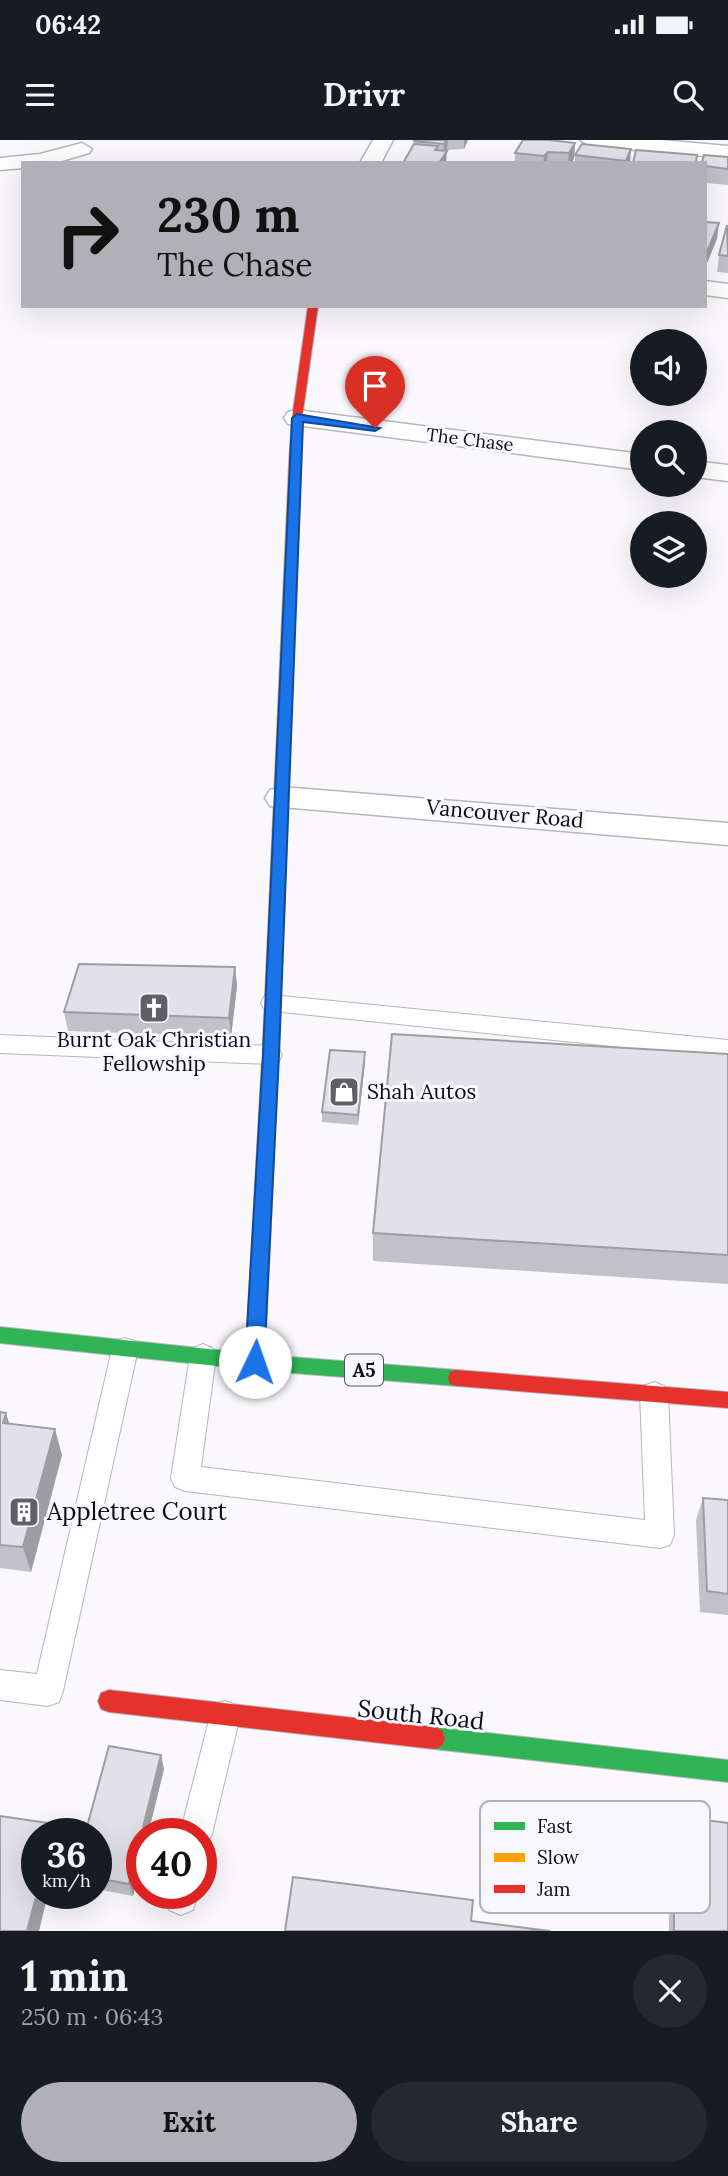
<!DOCTYPE html>
<meta charset="utf-8">
<style>
body{margin:0;font-family:Lora,serif;background:#242831;color:#f1f3f6;height:100vh;display:flex;flex-direction:column;font-size:26px;white-space:nowrap}
*{box-sizing:border-box;margin:0}
p{font-size:23px;color:#9ea1a6}
.icon{flex:none;width:38px;height:38px;fill:none;stroke:currentColor;stroke-width:2;stroke-linecap:round;stroke-linejoin:round}
.map{position:relative;height:1791px;overflow:hidden}
.panel{display:flex;flex-direction:column;background:#171b24;flex:1}
.panel>*{flex:none}
.banner{position:absolute;left:21px;top:21px;width:686px;height:147px;border-radius:0px;box-shadow:0 7px 28px #0002;background:#b0b0b6;color:#111;overflow:hidden}
.buttons{position:absolute;left:630px;top:189px;display:grid;gap:14px}
.buttons a{display:grid;place-items:center;width:77px;height:77px;border-radius:50%;background:#171b24;box-shadow:0 7px 28px #0002;font-size:35px}
.speed{position:absolute;left:21px;top:1678px;display:flex;gap:14px;font-size:35px;font-weight:700;text-align:center}
.speed>*{display:grid;place-content:center;width:91px;height:91px;border-radius:50%;background:#171b24;box-shadow:0 7px 28px #0002;line-height:1}
.speed small{font-size:18px;font-weight:400}
.speed .limit{border:10px solid #d22;background:#fff;color:#111}
.pin{position:absolute;display:grid;place-items:center;width:60px;height:60px;color:#fff;margin:-72px -30px;border-radius:50% 50% 50% 0;rotate:-45deg;box-shadow:0 0 7px #0007}
.pin .icon{rotate:45deg}
.me{position:absolute;width:77px;margin:-38px;rotate:3deg;stroke-linejoin:round;filter:drop-shadow(0 0 5px #0008)}
.turn{display:flex;align-items:center;gap:24px;height:147px;padding:0 21px;font-size:32px}
.turn .icon{width:91px;height:91px;stroke-width:2.5}
.turn b{display:block;font-size:49px;line-height:60px}
.round{display:grid;place-items:center;flex:none;width:74px;height:74px;border-radius:37px;background:#242831}
.summary{display:flex;align-items:center;justify-content:space-between;height:119px;padding:0 21px}
h1{font-size:42px;font-weight:800;line-height:52px}
.cta{display:flex;gap:14px;margin-top:auto;padding:14px 21px}
.cta a{flex:1;height:80px;border-radius:42px;background:#b0b0b6;color:#111;font-size:28px;font-weight:800;line-height:80px;text-align:center}
.cta a+a{background:#242831;color:#f1f3f6}
.status{display:flex;justify-content:space-between;align-items:center;height:49px;padding:0 35px;background:#171b24;direction:ltr}
.status svg{height:19px;fill:currentColor}
header{display:flex;justify-content:space-between;align-items:center;height:91px;padding:0 21px;background:#171b24;font-size:32px;font-weight:800}
.map>svg:first-child{display:block}
.lines{fill:none;stroke-linecap:round;stroke-linejoin:round}
.lane-casing{stroke:#b7b5bd;stroke-width:2}
.street-casing{stroke:#b7b5bd;stroke-width:3}
.fast-casing{stroke:#b7b5bd;stroke-width:2}
.slow-casing{stroke:#b7b5bd;stroke-width:2}
.jam-casing{stroke:#b7b5bd;stroke-width:2}
.lane{fill:#fefeff;fill-rule:evenodd}
.street{fill:#fefeff;fill-rule:evenodd}
.fast{fill:#30b455;fill-rule:evenodd}
.slow{fill:#ff9f0a;fill-rule:evenodd}
.jam{fill:#e5322d;fill-rule:evenodd}
.wall{fill:#c2c1c8}
.shaded-wall{fill:#9e9da2}
.building{fill:#e2e0e8;stroke:#9e9da2;stroke-width:2}
.route{fill:#1a73e8;stroke:#114b97;stroke-width:2}
.labels{text-anchor:middle;stroke-width:6;stroke-linejoin:round;paint-order:stroke}
.far-street-label{font-size:18px;fill:#0f0b16;stroke:#f9f7fe}
.shield{fill:#f9f7fe;stroke:#55525c;stroke-width:2}
.shield-label{font-size:19px;font-weight:bold;fill:#0f0b16}
.street-label{font-size:21px;fill:#0f0b16;stroke:#f9f7fe}
.poi-label{font-size:21px;fill:#0f0b16;stroke:#f9f7fe}
.near-poi-label{font-size:24px;fill:#0f0b16;stroke:#f9f7fe;text-anchor:start}
.near-street-label{font-size:24px;fill:#0f0b16;stroke:#f9f7fe}
.key{fill:#f9f7fe;stroke:#b3b0b8;stroke-width:2}
.key-label{font-size:19px;fill:#0f0b16}
</style>
<div class="status"><b>06:42</b><svg viewBox="0 0 49 12"><path d="M0 12V9h3v3zM5 12V6h3v6zM10 12V3h3v9zM15 12V0h3v12zM26 1h20v11H26zM47 4h2v5h-2z"/></svg></div>
<header><svg class="icon" aria-label="menu" viewBox="0 0 24 24"><path d="M4 6h16M4 12h16M4 18h16"/></svg>Drivr<svg class="icon" aria-label="search" viewBox="0 0 24 24"><circle cx="10" cy="10" r="6"/><path d="M15 15l6 6"/></svg></header>
<div class="map">
<svg width="728" height="1791" viewBox="0 0 728 1791">
<rect width="100%" height="100%" fill="#faf8fd"/>
<g class="lines">
<!-- lane casing -->
<g class="lane-casing">
<g id="lane">
<polygon points="272,855 728,900 728,918 272,871 264,869 261,863 264,857"/>
<polygon points="0,895 271,906 279,909 282,915 279,921 271,924 0,913"/>
<polygon points="125,1198 134,1201 138,1209 63,1551 59,1562 48,1566 0,1560 0,1530 37,1534 112,1209 116,1201"/>
<polygon points="203,1204 212,1208 216,1216 201,1327 645,1380 640,1254 644,1246 654,1242 664,1246 668,1254 674,1395 670,1405 660,1408 185,1351 175,1347 171,1338 190,1216 194,1208"/>
<polygon points="225,1561 236,1565 240,1576 212,1694 207,1705 201,1708 201,1694 180,1694 210,1576 214,1565"/>
<polygon points="166,1754 198,1754 193,1770 181,1775 169,1770"/>
</g>
</g>
<!-- street casing -->
<g class="street-casing">
<g id="street">
<polygon points="373,0 393,0 381,23 360,23"/>
<polygon points="580,0 661,0 728,6 728,18 590,6"/>
<polygon points="82,3 92,9 89,13 55,23 23,23 23,28 0,30 0,18 40,14"/>
<polygon points="705,141 728,144 728,158 705,155"/>
<polygon points="297,270 642,314 642,330 288,284 284,278 288,272"/>
<polygon points="695,321 728,325 728,341 695,337"/>
<polygon points="282,647 728,683 728,705 270,666 265,658 270,650"/>
</g>
</g>
<!-- fast casing -->
<g class="fast-casing">
<g id="fast">
<polygon points="272,874 280,880 265,1215 457,1230 464,1232 466,1238 464,1244 457,1246 255,1230 0,1203 0,1187 246,1213 264,880"/>
<polygon points="434,1587 728,1620 728,1642 434,1609 426,1606 423,1598 426,1590"/>
</g>
</g>
<!-- slow casing -->
<g class="slow-casing">
<polygon id="slow" points="295,320 301,323 280,880 272,886 264,880 289,323"/>
</g>
<!-- jam casing -->
<g class="jam-casing">
<g id="jam">
<polygon points="308,166 318,166 302,278 301,323 295,326 289,323 292,278"/>
<polygon points="457,1230 728,1252 728,1268 457,1246 450,1244 448,1238 450,1232"/>
<polygon points="109,1550 434,1587 442,1590 445,1598 442,1606 434,1609 109,1572 101,1569 98,1561 101,1553"/>
</g>
</g>
<!-- lane -->
<use href="#lane" class="lane"/>
<!-- street -->
<use href="#street" class="street"/>
<!-- fast -->
<use href="#fast" class="fast"/>
<!-- slow -->
<use href="#slow" class="slow"/>
<!-- jam -->
<use href="#jam" class="jam"/>
</g>
<!-- wall -->
<g class="wall">
<polygon points="414,0 468,0 464,9 448,10 447,13 414,4"/>
<polygon points="575,3 574,19 571,23 515,23 515,13"/>
<polygon points="582,4 630,23 575,23 575,15"/>
<polygon points="728,17 728,45 705,43 705,23"/>
<polygon points="728,85 728,133 717,132 719,115"/>
<polygon points="235,827 237,846 231,897 68,891 64,872"/>
<polygon points="728,914 728,1144 373,1121 373,1093"/>
<polygon points="365,922 358,985 322,982 322,972"/>
<polygon points="0,1272 10,1284 62,1315 31,1432 0,1428"/>
<polygon points="703,1358 728,1360 728,1475 700,1472 696,1380"/>
<polygon points="164,1629 148,1694 142,1694 133,1756 96,1749 96,1694"/>
<polygon points="674,1676 728,1791 669,1791 668,1689"/>
</g>
<!-- shaded-wall -->
<g class="shaded-wall">
<polygon points="446,0 448,0 446,23 439,23 443,16 444,4"/>
<polygon points="464,0 468,0 464,9"/>
<polygon points="575,3 574,19 571,23 568,23 569,13"/>
<polygon points="631,9 630,23 626,23 626,21"/>
<polygon points="548,12 547,23 543,23 544,16"/>
<polygon points="719,83 717,99 705,128 707,112"/>
<polygon points="235,827 237,846 231,897 229,878"/>
<polygon points="365,912 365,922 358,985 358,975"/>
<polygon points="6,1273 14,1299 3,1283"/>
<polygon points="55,1289 62,1315 31,1432 23,1407"/>
<polygon points="161,1615 164,1629 148,1694 142,1694 142,1720 133,1756 129,1744"/>
<polygon points="55,1684 59,1694 52,1694"/>
<polygon points="37,1754 48,1754 39,1791 27,1791"/>
</g>
<!-- building -->
<g class="building">
<polygon points="414,0 446,0 444,4 414,1"/>
<polygon points="523,0 549,0 575,3 569,13 548,12 544,16 515,13"/>
<polygon points="414,4 438,6 435,10 447,11 439,23 403,23"/>
<polygon points="582,4 631,9 626,21 575,15"/>
<polygon points="636,10 697,15 696,23 633,23"/>
<polygon points="704,15 728,17 728,29 705,26 705,23 702,23"/>
<polygon points="705,82 719,83 707,112 705,112"/>
<polygon points="727,85 728,116 719,115"/>
<polygon points="79,824 235,827 229,878 64,872"/>
<polygon points="392,894 728,914 728,1115 373,1093"/>
<polygon points="330,910 365,912 358,975 322,972"/>
<polygon points="0,1272 6,1273 3,1283 55,1289 23,1407 0,1405"/>
<polygon points="703,1358 728,1360 728,1454 707,1451"/>
<polygon points="109,1606 161,1615 129,1744 96,1738 96,1694 85,1694"/>
<polygon points="0,1676 55,1684 52,1694 37,1694 37,1753 27,1791 0,1791"/>
<polygon points="674,1676 728,1683 728,1791 674,1791"/>
<polygon points="293,1737 473,1760 471,1781 550,1791 285,1791"/>
</g>
<!-- route -->
<polygon class="route" points="297,274 380,288 375,291 303,282 279,915 264,1222 261,1227 248,1227 245,1222 263,915 292,278"/>
<!-- icons -->
<defs>
<g id="church-square" transform="scale(1.575)"><rect x="-9" y="-9" width="18" height="18" rx="4" fill="#615e67" stroke="#f9f7fe"/><path d="M-1.2-6h2.4v3.5h3.3v2.4h-3.3V6h-2.4V-.1h-3.3v-2.4h3.3Z" fill="#fff"/></g>
<g id="shop-square" transform="scale(1.575)"><rect x="-9" y="-9" width="18" height="18" rx="4" fill="#615e67" stroke="#f9f7fe"/><path d="M-5-2.5h2.3a2.7 3.5 0 0 1 5.4 0H5L5.5 6h-11ZM-1.5-2.5h3a1.5 2.3 0 0 0-3 0Z" fill="#fff"/></g>
<g id="building-square" transform="scale(1.575)"><rect x="-9" y="-9" width="18" height="18" rx="4" fill="#615e67" stroke="#f9f7fe"/><path d="M-4-6H4V6H1V3H-1V6H-4ZM-2.5-4.3h1.7v1.8h-1.7ZM.8-4.3h1.7v1.8H.8ZM-2.5-1h1.7V.8h-1.7ZM.8-1h1.7V.8H.8Z" fill="#fff"/></g>
</defs>
<g fill-rule="evenodd">
<use href="#church-square" x="154" y="868"/>
<use href="#shop-square" x="344" y="952"/>
<use href="#building-square" x="24" y="1372"/>
</g>
<g class="labels">
<!-- far-street labels -->
<g class="far-street-label">
<text transform="translate(470 300) rotate(7)" y="6">The Chase</text>
</g>
<!-- shield labels -->
<rect class="shield" x="345" y="1214.5" width="38" height="31" rx="5"/>
<g class="shield-label">
<text x="364" y="1237">A5</text>
</g>
<!-- street labels -->
<g class="street-label">
<text transform="translate(505 674) rotate(5)" y="7">Vancouver Road</text>
</g>
<!-- poi labels -->
<g class="poi-label">
<text x="154" y="907">Burnt Oak Christian<tspan x="154" dy="24">Fellowship</tspan></text>
<text x="367" y="959" text-anchor="start">Shah Autos</text>
</g>
<!-- near-poi labels -->
<g class="near-poi-label">
<text x="47" y="1380">Appletree Court</text>
</g>
<!-- near-street labels -->
<g class="near-street-label">
<text transform="translate(421 1575) rotate(6)" y="8">South Road</text>
</g>
</g>
<!-- legend -->
<rect x="480" y="1661" width="230" height="112" rx="10" class="key"/>
<rect x="494" y="1682" width="31" height="8" fill="#30b455"/>
<rect x="494" y="1713" width="31" height="9" fill="#ff9f0a"/>
<rect x="494" y="1745" width="31" height="8" fill="#e5322d"/>
<g class="key-label">
<text x="537" y="1693">Fast</text>
<text x="537" y="1724">Slow</text>
<text x="537" y="1756">Jam</text>
</g>
</svg>
<div class="buttons">
<a><svg class="icon" aria-label="sound" viewBox="0 0 24 24"><path d="M4 9h4l5-4v14l-5-4H4zM17 9q2 3 0 6"/></svg></a>
<a><svg class="icon" aria-label="search" viewBox="0 0 24 24"><circle cx="10" cy="10" r="6"/><path d="M15 15l6 6"/></svg></a>
<a><svg class="icon" aria-label="layers" viewBox="0 0 24 24"><path d="M12 4l9 5-9 5-9-5zM3 14l9 5 9-5"/></svg></a>
</div>
<div class="speed"><div>36<small>km/h</small></div><div class="limit">40</div></div>
<div class="pin" style="left:375px;top:288px;background:#d93025"><svg class="icon" aria-label="arrive" viewBox="0 0 24 24"><path d="M6 21V4h12l-3 4 3 4H6"/></svg></div>
<svg class="me" style="left:255px;top:1222px" viewBox="-20 -20 40 40"><circle r="19" fill="#fff"/><path d="M0-13L10 11 0 6-10 11z" fill="#1a73e8"/></svg>
<div class="banner">
<div class="turn"><svg class="icon" aria-label="right" viewBox="0 0 24 24"><path d="M7 20v-9h11M14 6l5 5-5 5"/></svg><div><b>230 m</b>The Chase</div></div>
</div>
</div>
<section class="panel">
<div class="summary"><div><h1>1 min</h1><p>250 m · 06:43</p></div><a class="round"><svg class="icon" aria-label="close" viewBox="0 0 24 24"><path d="M6 6l12 12M18 6L6 18"/></svg></a></div>
<div class="cta"><a>Exit</a><a>Share</a></div>
</section>
